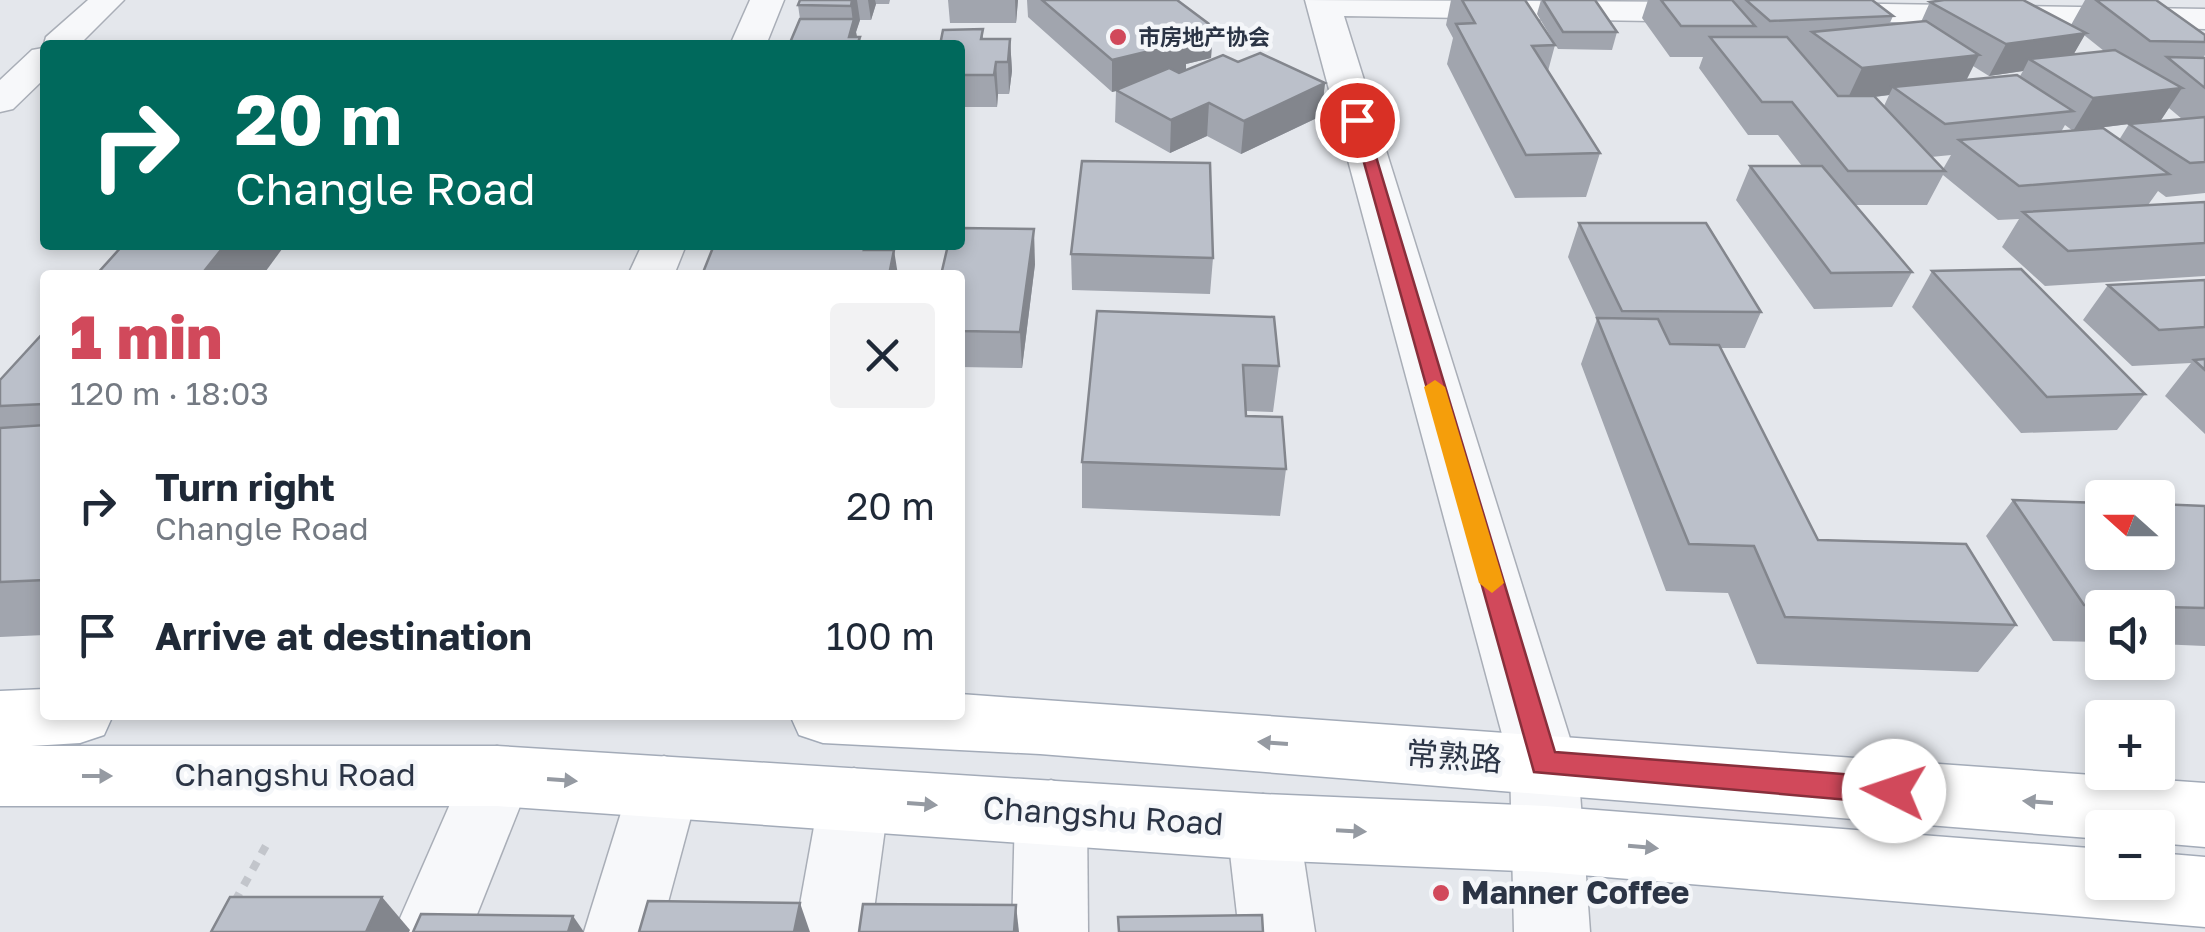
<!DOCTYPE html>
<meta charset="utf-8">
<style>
body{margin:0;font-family:"Golos Text","Noto Sans SC",sans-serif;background:#f2f2f3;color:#1f2937;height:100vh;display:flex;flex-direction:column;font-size:38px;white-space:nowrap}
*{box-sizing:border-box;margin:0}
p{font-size:32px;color:#747a83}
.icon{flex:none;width:55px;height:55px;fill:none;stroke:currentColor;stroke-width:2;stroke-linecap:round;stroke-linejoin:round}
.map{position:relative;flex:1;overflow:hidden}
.details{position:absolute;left:40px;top:270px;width:925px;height:450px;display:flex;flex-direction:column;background:#fff;border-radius:10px;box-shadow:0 5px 15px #0003}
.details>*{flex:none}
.banner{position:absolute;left:40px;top:40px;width:925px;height:210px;border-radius:10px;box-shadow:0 5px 15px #0003;background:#00695c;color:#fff;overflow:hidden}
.needle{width:65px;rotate:291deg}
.buttons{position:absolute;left:2085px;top:480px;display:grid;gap:20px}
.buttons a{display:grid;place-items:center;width:90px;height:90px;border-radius:10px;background:#fff;box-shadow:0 5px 15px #0003;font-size:50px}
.pin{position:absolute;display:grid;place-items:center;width:85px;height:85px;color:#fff;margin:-42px;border:5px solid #fff;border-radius:50%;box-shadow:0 2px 10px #0007}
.me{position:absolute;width:110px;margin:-55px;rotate:274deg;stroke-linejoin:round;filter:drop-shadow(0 0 8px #0008)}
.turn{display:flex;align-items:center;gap:35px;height:210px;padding:0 30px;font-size:45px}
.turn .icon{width:130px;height:130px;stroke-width:2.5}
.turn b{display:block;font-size:70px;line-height:85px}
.round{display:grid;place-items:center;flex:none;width:105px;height:105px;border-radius:10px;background:#f2f2f3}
.summary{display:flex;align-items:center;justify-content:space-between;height:170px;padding:0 30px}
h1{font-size:60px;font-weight:800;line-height:75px;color:#d1495b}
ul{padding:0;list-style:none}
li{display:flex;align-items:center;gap:30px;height:130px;padding:0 30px}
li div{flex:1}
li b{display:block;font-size:38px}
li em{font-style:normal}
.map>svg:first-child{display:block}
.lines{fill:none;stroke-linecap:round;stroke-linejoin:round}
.minor-casing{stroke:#a9aeb7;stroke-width:3}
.major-casing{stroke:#a3abb8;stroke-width:3}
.path{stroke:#c2c5cb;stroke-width:8;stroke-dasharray:9 9;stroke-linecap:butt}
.minor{fill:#f7f8fa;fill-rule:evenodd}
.major{fill:#fff;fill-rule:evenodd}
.wall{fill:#a1a5ae;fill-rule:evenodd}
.shaded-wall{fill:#83868d}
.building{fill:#bbc0ca;stroke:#83868d;stroke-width:2.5}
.oneway{fill:#959aa2}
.route{fill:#d1495b;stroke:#882f3b;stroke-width:2.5}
.slow{fill:#f59e0b}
.poi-dot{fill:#d1495b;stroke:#f4f6f9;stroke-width:4}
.labels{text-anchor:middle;stroke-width:9;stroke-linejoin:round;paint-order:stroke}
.far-poi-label{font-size:22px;font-weight:bold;fill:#2b3445;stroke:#f4f6f9;text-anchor:start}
.near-street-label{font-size:32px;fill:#2b3445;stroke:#f4f6f9}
.near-poi-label{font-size:32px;font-weight:bold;fill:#2b3445;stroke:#f4f6f9;text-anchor:start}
</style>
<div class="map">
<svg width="2205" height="932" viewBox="0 0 2205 932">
<rect width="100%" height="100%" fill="#e4e7ec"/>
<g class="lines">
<!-- minor casing -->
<g class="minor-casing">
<g id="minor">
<polygon points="88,0 124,0 79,45 45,45 45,78 13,109 0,112 0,80 32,50 43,48 46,37"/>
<polygon points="750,0 784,0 766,45 730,45"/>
<polygon points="1305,0 1717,2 1729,5 1734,12 1729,19 1717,22 1344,16 1578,764 1590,932 1514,932 1510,764"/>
<polygon points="1818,3 2205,9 2205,29 1806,20 1801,13 1806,6"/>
<polygon points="642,245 686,245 674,275 628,275"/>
<polygon points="497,746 522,754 532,776 470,932 394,932 472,754"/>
<polygon points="664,756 689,765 699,787 660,932 584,932 629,787 639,765"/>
<polygon points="854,768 879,777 889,799 871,932 795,932 819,799 829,777"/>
<polygon points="1051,780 1076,789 1087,812 1088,932 1012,932 1015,812 1026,789"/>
<polygon points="1263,794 1288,804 1299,827 1315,932 1239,932 1227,827 1238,804"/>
</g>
</g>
<!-- major casing -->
<g class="major-casing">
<g id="major">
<polygon points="45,689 45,715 113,715 104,735 80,743 31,746 497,746 1263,794 1545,806 2102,849 2102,882 2158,882 2158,853 2205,857 2205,927 1545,872 1263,860 497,806 0,806 0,691"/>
<polygon points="960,694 2205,783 2205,847 2158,843 2158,828 2102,828 2102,839 1040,754 823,743 799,735 790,715 960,715"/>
</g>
</g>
<!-- path -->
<polyline class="path" points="235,901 268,842"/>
<!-- minor -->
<use href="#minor" class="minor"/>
<!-- major -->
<use href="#major" class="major"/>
</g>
<!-- wall -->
<g class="wall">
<polygon points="800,0 890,0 889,4 876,4 871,20 860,20 856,32 857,37 800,19 798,5"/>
<polygon points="948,0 1018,0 1016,23 950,23"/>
<polygon points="1027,0 1177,0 1213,27 1211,58 1186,64 1186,70 1238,62 1325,83 1321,116 1241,154 1207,136 1170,153 1115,122 1116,91 1112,92 1028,17"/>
<polygon points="1451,0 1525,0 1555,45 1548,71 1600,153 1586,197 1515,198 1447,64 1453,38 1446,25"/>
<polygon points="1541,0 1595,0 1617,32 1612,50 1558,49 1537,14"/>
<path d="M1648,0h84l1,1 1,-1h138l21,16 -4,9 32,-3 9,-20 141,23 14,-25h71l49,35v20l-2,3h2v135l-39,4 -8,-6 -10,14 57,-3v74l-160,10 -43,-39 17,-28 -21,1 -55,-45 -16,30h-72l57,67 -20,35 -78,2 -78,-109 14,-34h52l-24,-31h-30l-49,-67 4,-11h-33l-28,-39zM2084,35l20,16 -31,4zM1973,66l16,10 34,-5 -3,5 -54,3zM1889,95l-5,11 -9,-9zM2169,108l13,11 -21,1zM2129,124l-10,16 -58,-8 4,-7 8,6zM1951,155l-8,14 -12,-12z"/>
<polygon points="983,29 983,39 1010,39 1012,71 1009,94 998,94 997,107 960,107 960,45"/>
<polygon points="1579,223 1761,312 1745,348 1720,348 1818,540 2016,625 1978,672 1757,664 1728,593 1666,591 1581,364 1597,319 1568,257"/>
<polygon points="1071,254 1213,258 1210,294 1072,290"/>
<polygon points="1035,264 1022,368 960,367 960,275"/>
<polygon points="1932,271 2145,394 2117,430 2021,433 1912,307"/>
<polygon points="2205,280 2205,434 2165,396 2191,363 2132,366 2083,320 2108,285"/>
<polygon points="1097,311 1279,366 1273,412 1246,411 1246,416 1286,469 1280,516 1082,508 1082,462"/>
<polygon points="45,331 45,635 0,637 0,380"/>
<polygon points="2013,500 2205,506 2205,646 2158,644 2158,608 2102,608 2102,642 2053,641 1986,536"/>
</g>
<!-- shaded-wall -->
<g class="shaded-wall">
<polygon points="852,0 857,0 860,20 856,32 858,43 860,37 861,45 850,45 849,37 853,23 851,6"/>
<polygon points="868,0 875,0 876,4 871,20"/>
<polygon points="1015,0 1018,0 1016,23"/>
<polygon points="1213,27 1211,58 1186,64 1186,73 1112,92 1112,60 1178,35"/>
<polygon points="2086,33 2068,64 2029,59 2023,71 1989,76 2006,44"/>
<polygon points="1010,39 1012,71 1009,94 1008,62"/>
<polygon points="1979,55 1963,87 1893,87 1889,95 1847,100 1862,68"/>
<polygon points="996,62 998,94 997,107 994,75"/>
<polygon points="1325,83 1321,116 1241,154 1244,121"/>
<polygon points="2182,88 2161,120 2073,131 2093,98"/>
<polygon points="1209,103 1207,136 1170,153 1171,120"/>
<polygon points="960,110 962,134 960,143"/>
<polygon points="1034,229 1035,264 1022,368 1020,332"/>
<polygon points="225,245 285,245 263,275 201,275"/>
<polygon points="866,245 883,245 876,275 864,250"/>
<polygon points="894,250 898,275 889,275"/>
<polygon points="382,897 410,930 409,932 366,932"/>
<polygon points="800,903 810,932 794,932"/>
<polygon points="1016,905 1019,932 1014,932"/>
<polygon points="573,916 584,932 568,932"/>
</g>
<!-- building -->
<g class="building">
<polygon points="800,0 852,0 851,6 798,5"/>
<polygon points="1042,0 1177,0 1213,27 1178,35 1187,42 1112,60"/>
<polygon points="1462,0 1525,0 1555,45 1532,46 1600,153 1526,155 1456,24 1475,23"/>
<polygon points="1543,0 1595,0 1617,32 1563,32"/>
<polygon points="1661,0 1732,0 1755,26 1681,26"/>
<polygon points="1746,0 1872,0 1893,16 1770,21"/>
<polygon points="1944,0 2023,0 2086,33 2006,44 1930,2"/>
<polygon points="2096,0 2156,0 2205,35 2205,42 2150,41"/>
<polygon points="800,19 854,19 849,37 860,37 857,45 789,45"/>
<polygon points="1926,21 1979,55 1862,68 1812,32"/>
<polygon points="983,29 981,39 1010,39 1008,62 996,62 994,75 960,75 960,45 940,45 943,30"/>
<polygon points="1710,37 1787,37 1838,96 1874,96 1945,171 1848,171 1792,102 1762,102"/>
<polygon points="2115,50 2182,88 2093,98 2029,59"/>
<polygon points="1260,53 1325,83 1244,121 1209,103 1171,120 1116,90 1169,68 1179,73 1223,55 1238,62"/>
<polygon points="2167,57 2205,58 2205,88"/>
<polygon points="2017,75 2073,111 1945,124 1893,87"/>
<polygon points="2205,117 2205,162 2190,163 2129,124"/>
<polygon points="2103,128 2169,174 2019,186 1959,140"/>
<polygon points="1082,161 1210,163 1213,258 1071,254"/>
<polygon points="1750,166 1822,166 1912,272 1831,273"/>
<polygon points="2205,202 2205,243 2068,251 2023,212"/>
<polygon points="1579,223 1706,223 1761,312 1622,311"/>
<polygon points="960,228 1034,229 1020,332 960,331 960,275 941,275 948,245 960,245"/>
<polygon points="123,245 225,245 201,275 96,275"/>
<polygon points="714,245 866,245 864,250 894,250 889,275 702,275"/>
<polygon points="2021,269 2145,394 2047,397 1932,271"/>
<polygon points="2205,280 2205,327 2159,330 2108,285"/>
<polygon points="1097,311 1274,317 1279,366 1243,365 1246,416 1282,417 1286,469 1082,462"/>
<polygon points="1597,318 1658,319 1670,344 1719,345 1818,540 1966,544 2016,625 1785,617 1754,546 1689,544"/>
<polygon points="45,331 45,404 0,406 0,380"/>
<polygon points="2205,359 2205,370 2194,360"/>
<polygon points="45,425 45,580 0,582 0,428"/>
<polygon points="2013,500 2102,503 2102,552 2158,552 2158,504 2205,506 2205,608 2084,605"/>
<polygon points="230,897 382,897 366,932 211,932"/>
<polygon points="648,901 800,903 794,932 639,932"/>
<polygon points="863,904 1016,905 1014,932 859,932"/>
<polygon points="421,914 573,916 568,932 413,932"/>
<polygon points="1262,915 1263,932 1119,932 1118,917"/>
</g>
<!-- one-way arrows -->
<defs><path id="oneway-solid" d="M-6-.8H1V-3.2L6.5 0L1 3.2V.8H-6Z" transform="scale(2.5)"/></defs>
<g class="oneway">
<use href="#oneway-solid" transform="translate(1273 743) rotate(-176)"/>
<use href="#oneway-solid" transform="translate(97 776)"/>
<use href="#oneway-solid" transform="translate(562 780) rotate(4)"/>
<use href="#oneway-solid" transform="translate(2038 802) rotate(-176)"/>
<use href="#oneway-solid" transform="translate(922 804) rotate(4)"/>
<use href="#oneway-solid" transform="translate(1351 831) rotate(3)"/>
<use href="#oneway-solid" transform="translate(1643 847) rotate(5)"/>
</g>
<!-- route -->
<polygon class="route" points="1351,116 1365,120 1555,752 1894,778 1904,782 1909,791 1904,800 1894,804 1534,772"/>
<!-- slow -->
<polygon class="slow" points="1435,380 1445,387 1504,583 1492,593 1479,583 1424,387"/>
<!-- markers -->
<g class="poi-dot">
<circle cx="1118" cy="37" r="10"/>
<circle cx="1441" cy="893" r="10"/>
</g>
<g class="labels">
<!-- far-poi labels -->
<g class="far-poi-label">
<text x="1138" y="45">市房地产协会</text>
</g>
<!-- near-street labels -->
<g class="near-street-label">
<text transform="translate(1454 757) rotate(4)" y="11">常熟路</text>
<text x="295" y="786">Changshu Road</text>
<text transform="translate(1103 816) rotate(4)" y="11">Changshu Road</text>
</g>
<!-- near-poi labels -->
<g class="near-poi-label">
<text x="1461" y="904">Manner Coffee</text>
</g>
</g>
</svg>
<div class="buttons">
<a><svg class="needle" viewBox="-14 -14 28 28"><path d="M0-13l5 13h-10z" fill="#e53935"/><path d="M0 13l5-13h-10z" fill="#747a83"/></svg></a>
<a><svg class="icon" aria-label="sound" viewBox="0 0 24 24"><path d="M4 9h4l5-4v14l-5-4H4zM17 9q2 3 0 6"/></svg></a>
<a>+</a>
<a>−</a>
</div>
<div class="pin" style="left:1357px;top:120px;background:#d93025"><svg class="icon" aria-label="arrive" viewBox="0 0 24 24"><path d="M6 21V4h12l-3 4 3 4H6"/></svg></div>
<svg class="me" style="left:1894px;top:791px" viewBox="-20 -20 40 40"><circle r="19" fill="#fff"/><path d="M0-13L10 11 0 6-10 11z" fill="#d1495b"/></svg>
<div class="banner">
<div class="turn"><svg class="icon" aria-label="right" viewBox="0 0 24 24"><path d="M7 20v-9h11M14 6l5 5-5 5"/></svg><div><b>20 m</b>Changle Road</div></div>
</div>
<section class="details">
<div class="summary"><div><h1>1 min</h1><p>120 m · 18:03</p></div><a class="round"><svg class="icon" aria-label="close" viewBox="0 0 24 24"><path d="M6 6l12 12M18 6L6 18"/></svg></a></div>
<ul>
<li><svg class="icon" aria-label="right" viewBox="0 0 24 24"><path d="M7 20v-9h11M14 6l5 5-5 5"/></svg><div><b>Turn right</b><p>Changle Road</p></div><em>20 m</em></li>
<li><svg class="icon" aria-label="arrive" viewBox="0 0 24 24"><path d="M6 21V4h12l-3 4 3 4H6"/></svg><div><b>Arrive at destination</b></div><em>100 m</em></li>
</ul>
</section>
</div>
